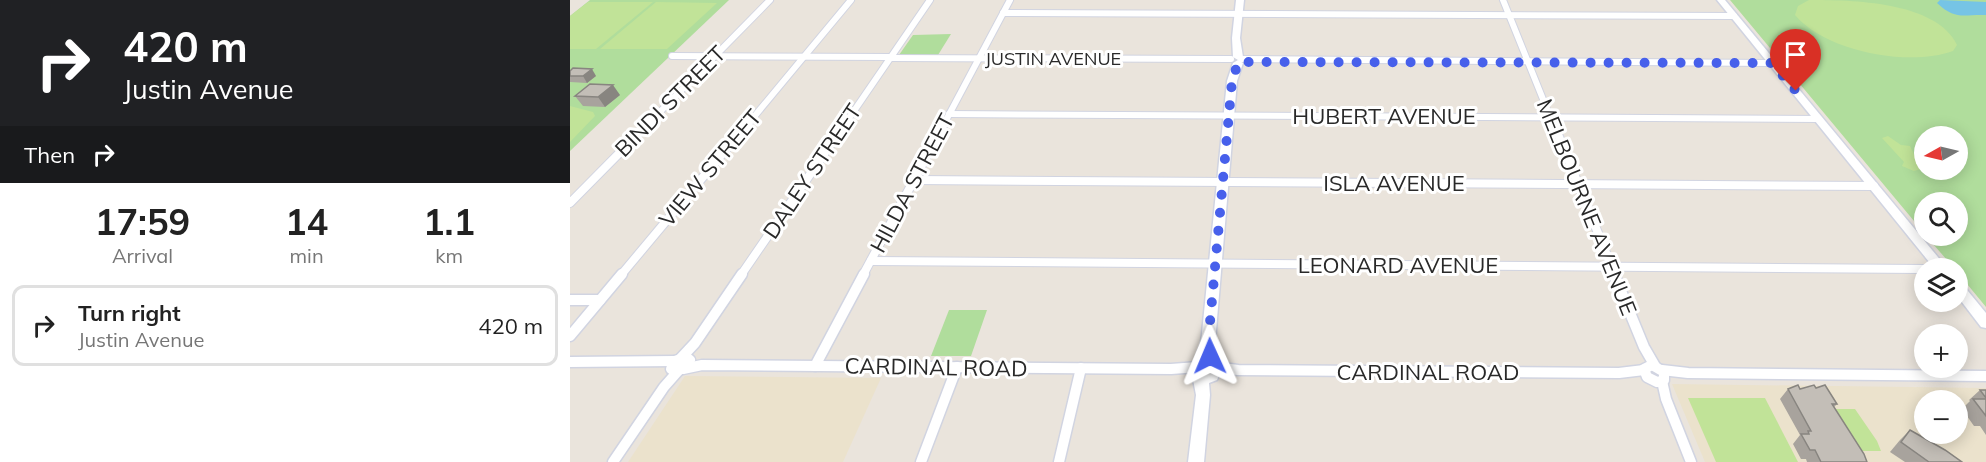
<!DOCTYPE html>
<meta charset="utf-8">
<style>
body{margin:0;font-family:Mulish,sans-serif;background:#f6f6f6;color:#222;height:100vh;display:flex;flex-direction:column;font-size:22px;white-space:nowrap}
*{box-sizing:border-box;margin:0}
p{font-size:20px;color:#767676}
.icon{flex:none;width:33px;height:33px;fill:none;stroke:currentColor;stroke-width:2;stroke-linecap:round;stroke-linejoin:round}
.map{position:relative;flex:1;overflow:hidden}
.sheet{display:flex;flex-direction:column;background:#fff;width:570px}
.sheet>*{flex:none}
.banner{background:#202124;color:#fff;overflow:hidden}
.needle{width:39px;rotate:262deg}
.fabs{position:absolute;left:1344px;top:126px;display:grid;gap:12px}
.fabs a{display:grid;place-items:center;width:54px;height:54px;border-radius:50%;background:#fff;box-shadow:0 3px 15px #0003;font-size:30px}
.pin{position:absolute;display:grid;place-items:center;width:51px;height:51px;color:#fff;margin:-62px -26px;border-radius:50% 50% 50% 0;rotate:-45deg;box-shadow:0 0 6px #0007}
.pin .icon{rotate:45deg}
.me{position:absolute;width:66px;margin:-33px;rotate:359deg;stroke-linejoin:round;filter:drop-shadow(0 0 4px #0008)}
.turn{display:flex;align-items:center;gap:21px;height:126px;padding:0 24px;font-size:27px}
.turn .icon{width:78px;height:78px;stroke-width:2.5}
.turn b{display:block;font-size:42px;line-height:51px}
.then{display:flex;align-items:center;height:57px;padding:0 24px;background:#0003;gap:12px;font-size:22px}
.eta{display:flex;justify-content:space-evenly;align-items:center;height:102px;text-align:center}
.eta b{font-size:36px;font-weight:700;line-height:42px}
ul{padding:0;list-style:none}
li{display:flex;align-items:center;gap:18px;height:81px;margin:0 12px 9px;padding:0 12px;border:3px solid #e0e0e0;border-radius:12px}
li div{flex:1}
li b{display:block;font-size:22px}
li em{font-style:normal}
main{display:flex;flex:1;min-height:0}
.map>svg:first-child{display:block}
.education{fill:#ebe2cc;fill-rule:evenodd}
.green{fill:#b0dd9c;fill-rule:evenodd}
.pitch{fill:#c1e398}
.water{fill:#76c4e5}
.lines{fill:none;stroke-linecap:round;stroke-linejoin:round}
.street-far2-casing{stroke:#d1d4e1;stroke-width:8}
.street-far1-casing{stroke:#d1d4e1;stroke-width:10}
.street-casing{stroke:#d1d4e1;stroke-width:13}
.secondary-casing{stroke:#d1d4e1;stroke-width:3}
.street-far2{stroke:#fff;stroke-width:6}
.street-far1{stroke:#fff;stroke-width:8}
.street{stroke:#fff;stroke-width:10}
.secondary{fill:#fff;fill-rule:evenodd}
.wall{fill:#a8a39d}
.shaded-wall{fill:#888580}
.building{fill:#c3beb7;stroke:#888580;stroke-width:1.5}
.route{stroke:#4760eb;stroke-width:10;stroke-dasharray:0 18}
.labels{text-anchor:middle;stroke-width:6;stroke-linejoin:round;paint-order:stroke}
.far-street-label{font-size:18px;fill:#292929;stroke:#fff}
.street-label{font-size:22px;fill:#292929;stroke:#fff}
</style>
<main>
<section class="sheet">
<div class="banner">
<div class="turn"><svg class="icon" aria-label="right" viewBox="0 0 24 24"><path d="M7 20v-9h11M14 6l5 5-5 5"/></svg><div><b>420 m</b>Justin Avenue</div></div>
<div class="then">Then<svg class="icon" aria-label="right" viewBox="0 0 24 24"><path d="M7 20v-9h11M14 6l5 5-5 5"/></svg></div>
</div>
<div class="eta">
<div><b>17:59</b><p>Arrival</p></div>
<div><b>14</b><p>min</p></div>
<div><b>1.1</b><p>km</p></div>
</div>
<ul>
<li><svg class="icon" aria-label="right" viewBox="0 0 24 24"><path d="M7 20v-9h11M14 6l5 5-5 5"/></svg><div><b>Turn right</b><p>Justin Avenue</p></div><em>420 m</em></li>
</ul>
</section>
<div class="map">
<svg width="1416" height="462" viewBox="0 0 1416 462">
<rect width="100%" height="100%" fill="#eae4dc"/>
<!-- education -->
<g class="education">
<polygon points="115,376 311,378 273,462 58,462"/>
<path d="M1102,384l314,4v74h-281zM1354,400h34v34h-34z"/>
</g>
<!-- green -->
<g class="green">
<polygon points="20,0 159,0 0,151 0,16"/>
<path d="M1160,0h256v307l-28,-34v-5h-4l-28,-32h32v-34h-34v31zM1354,136h34v34h-34z"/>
<polygon points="381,34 368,55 329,55 343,35"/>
<polygon points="379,310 417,310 401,356 361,356"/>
</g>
<!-- pitch -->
<g class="pitch">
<path d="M1239,0c42,0 127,1 148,45l-4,6c-44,16 -127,1 -158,-36l3,-9z"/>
<polygon points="18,2 83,2 26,49 0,49 0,16"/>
<polygon points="86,2 147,3 97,49 30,49"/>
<polygon points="0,106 23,112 25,116 0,142"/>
<polygon points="1318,136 1331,145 1340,146 1351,169 1344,171 1332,166 1334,162 1312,138"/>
<polygon points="1118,398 1195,398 1228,462 1146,462"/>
<polygon points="1262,409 1285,409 1307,441 1311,451 1287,451"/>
</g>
<!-- water -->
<path class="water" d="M1370,0l46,2v13c-22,-1 -30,6 -49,-12z"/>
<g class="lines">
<!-- street-far2 casing -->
<g class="street-far2-casing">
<g id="street-far2">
<polyline points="933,0 983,124"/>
<polyline points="433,13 1164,16"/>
<polyline points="102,56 320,57"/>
<polyline points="320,58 661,59"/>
<polyline points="671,59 1202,63"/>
<polyline points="379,114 1249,119"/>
<polyline points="78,124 200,0"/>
<polyline points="178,124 281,0"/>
<polyline points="275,124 360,0"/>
<polyline points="374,124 440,0"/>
</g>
</g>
<!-- street-far1 casing -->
<g class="street-far1-casing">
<g id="street-far1">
<polyline points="983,122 1045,275"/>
<polyline points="344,180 1304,186"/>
<polyline points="0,203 80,122"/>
<polyline points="301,261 1354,269"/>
<polyline points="51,275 179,122"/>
<polyline points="171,275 276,122"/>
<polyline points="293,275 375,122"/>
</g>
</g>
<!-- street casing -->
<g class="street-casing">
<g id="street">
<polyline points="1044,274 1074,347 1085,366"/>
<polyline points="0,300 30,300"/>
<polyline points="0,336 52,274"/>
<polygon points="116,357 120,360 116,367 106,371 101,369 105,361"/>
<polyline points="111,358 125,343 172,274"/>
<polyline points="0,362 105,361"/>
<polygon points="1082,365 1094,372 1094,380 1087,382 1077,377 1074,369"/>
<polyline points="245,366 294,274"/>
<polyline points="644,367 668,370 1049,373 1074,370"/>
<polyline points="113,369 132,365 601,369 628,367"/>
<polyline points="1092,370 1118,373 1416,376"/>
<polyline points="1092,381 1096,399 1121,462"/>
<polyline points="43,462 94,387 109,370"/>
<polyline points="351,462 387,367"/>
<polyline points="489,462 511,368"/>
</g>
</g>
<!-- secondary casing -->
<g class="secondary-casing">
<g id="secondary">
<polygon points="666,0 674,0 670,38 673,57 668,60 663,57 662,38"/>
<polygon points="1147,0 1155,0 1377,268 1364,268"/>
<polygon points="668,60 673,63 667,81 645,343 640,357 647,361 651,371 647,380 639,383 640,395 634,462 618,462 626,395 621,369 631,343 657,81 663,63"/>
<polygon points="1388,283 1393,285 1416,313 1416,328 1411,327 1388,297"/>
</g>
</g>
<!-- street-far2 -->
<use href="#street-far2" class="street-far2"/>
<!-- street-far1 -->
<use href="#street-far1" class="street-far1"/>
<!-- street -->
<use href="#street" class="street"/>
<!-- secondary -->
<use href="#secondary" class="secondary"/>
</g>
<!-- wall -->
<g class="wall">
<polygon points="0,71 26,76 17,83 0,82"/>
<polygon points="50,95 35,107 13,106 5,96"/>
<polygon points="1246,388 1267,404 1264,407 1297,462 1237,462 1236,459 1231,459 1223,444 1230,435 1210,399 1218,389"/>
<polygon points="1410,390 1416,390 1416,435 1410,426 1404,426 1392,409 1400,401 1399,400"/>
<polygon points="1340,430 1392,462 1335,462 1320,452 1330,440"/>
</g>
<!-- shaded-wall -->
<g class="shaded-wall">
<polygon points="22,69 26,76 17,83 13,76"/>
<polygon points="43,85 50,95 35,107 28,97"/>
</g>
<!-- building -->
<g class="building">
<polygon points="3,68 22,69 13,76 0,76 0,71"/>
<polygon points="20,84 43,85 28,97 5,96"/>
<polygon points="1228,385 1230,389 1244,385 1246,388 1255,385 1267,404 1262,404 1294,454 1297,462 1251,462 1245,450 1240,450 1231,434 1239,434 1238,431 1241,431 1218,389"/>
<polygon points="1410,390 1416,390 1416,398"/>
<polygon points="1403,399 1416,399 1416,416"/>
<polygon points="1340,430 1375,450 1392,462 1359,462 1331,442"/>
</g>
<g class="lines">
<!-- route -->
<polyline class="route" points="640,356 638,344 662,81 668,63 671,62 1202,63 1226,91"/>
</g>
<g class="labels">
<!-- far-street labels -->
<g class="far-street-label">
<text x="483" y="65">JUSTIN AVENUE</text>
</g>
<!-- street labels -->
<g class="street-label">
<text transform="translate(100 101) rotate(-45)" y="8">BINDI STREET</text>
<text x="814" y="124">HUBERT AVENUE</text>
<text transform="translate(140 168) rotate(-50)" y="8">VIEW STREET</text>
<text transform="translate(242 171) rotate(-56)" y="8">DALEY STREET</text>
<text transform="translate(342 183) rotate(-62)" y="8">HILDA STREET</text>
<text x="824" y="191">ISLA AVENUE</text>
<text transform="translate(1017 207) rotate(68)" y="8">MELBOURNE AVENUE</text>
<text x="828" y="273">LEONARD AVENUE</text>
<text transform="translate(366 367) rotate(1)" y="8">CARDINAL ROAD</text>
<text x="858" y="380">CARDINAL ROAD</text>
</g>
</g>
</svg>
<div class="fabs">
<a><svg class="needle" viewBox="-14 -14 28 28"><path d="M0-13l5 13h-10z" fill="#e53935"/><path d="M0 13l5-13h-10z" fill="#767676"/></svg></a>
<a><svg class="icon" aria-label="search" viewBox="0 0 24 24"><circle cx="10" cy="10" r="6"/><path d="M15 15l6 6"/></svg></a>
<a><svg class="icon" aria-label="layers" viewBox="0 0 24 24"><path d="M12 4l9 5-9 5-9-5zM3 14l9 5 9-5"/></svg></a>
<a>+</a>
<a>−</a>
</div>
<div class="pin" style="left:1226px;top:91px;background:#d93025"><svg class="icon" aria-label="arrive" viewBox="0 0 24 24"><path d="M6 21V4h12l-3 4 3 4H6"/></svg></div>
<svg class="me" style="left:640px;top:356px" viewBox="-20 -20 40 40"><path d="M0-17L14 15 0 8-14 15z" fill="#4760eb" stroke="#fff" stroke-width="4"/></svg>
</div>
</main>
